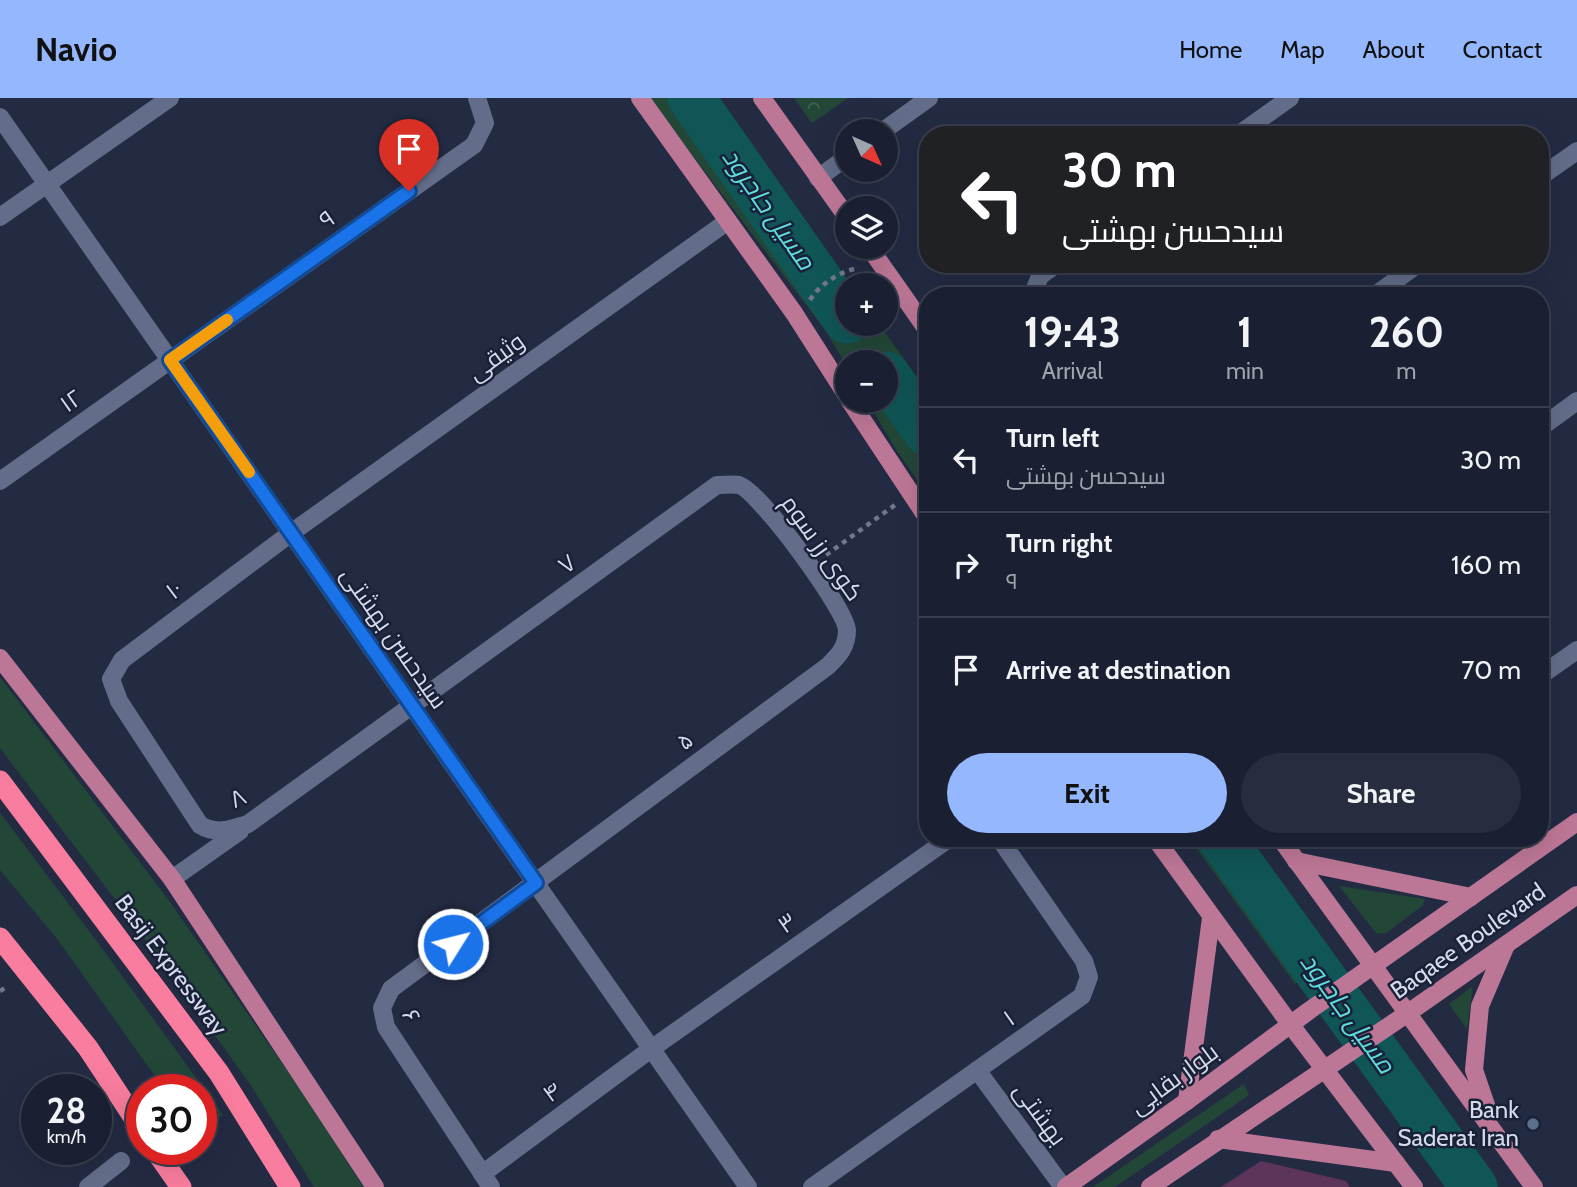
<!DOCTYPE html>
<meta charset="utf-8">
<style>
body{margin:0;font-family:Cabin,Cairo,sans-serif;background:#272d3e;color:#f1f3f6;height:100vh;display:flex;flex-direction:column;font-size:26px;white-space:nowrap}
*{box-sizing:border-box;margin:0}
p{font-size:23px;color:#9fa3ac}
.icon{flex:none;width:38px;height:38px;fill:none;stroke:currentColor;stroke-width:2;stroke-linecap:round;stroke-linejoin:round}
.map{position:relative;flex:1;overflow:hidden}
.panel{position:absolute;left:919px;top:189px;width:630px;height:560px;display:flex;flex-direction:column;background:#1a2032;border-radius:28px;box-shadow:0 7px 28px #0002,0 0 0 2px #383e4d}
.panel>*{flex:none}
.guide{position:absolute;left:919px;top:28px;width:630px;height:147px;border-radius:28px;box-shadow:0 7px 28px #0002,0 0 0 2px #383e4d;background:#202124;color:#fff;overflow:hidden}
.needle{width:46px;rotate:135deg}
.buttons{position:absolute;left:835px;top:21px;display:grid;gap:14px}
.buttons a{display:grid;place-items:center;width:63px;height:63px;border-radius:50%;background:#1a2032;box-shadow:0 7px 28px #0002,0 0 0 2px #383e4d;font-size:35px}
.speed{position:absolute;left:21px;top:976px;display:flex;gap:14px;font-size:35px;font-weight:700;text-align:center}
.speed>*{display:grid;place-content:center;width:91px;height:91px;border-radius:50%;background:#1a2032;box-shadow:0 7px 28px #0002,0 0 0 2px #383e4d;line-height:1}
.speed small{font-size:18px;font-weight:400}
.speed .limit{border:10px solid #d22;background:#fff;color:#111}
.pin{position:absolute;display:grid;place-items:center;width:60px;height:60px;color:#fff;margin:-72px -30px;border-radius:50% 50% 50% 0;rotate:-45deg;box-shadow:0 0 7px #0007}
.pin .icon{rotate:45deg}
.me{position:absolute;width:77px;margin:-38px;rotate:54deg;stroke-linejoin:round;filter:drop-shadow(0 0 5px #0008)}
.turn{display:flex;align-items:center;gap:24px;height:147px;padding:0 28px;font-size:32px}
.turn .icon{width:91px;height:91px;stroke-width:2.5}
.turn b{display:block;font-size:49px;line-height:60px}
.eta{display:flex;justify-content:space-evenly;align-items:center;height:119px;text-align:center}
.eta b{font-size:42px;font-weight:700;line-height:49px}
.primary-button{display:flex;gap:14px;margin-top:auto;padding:14px 28px}
.primary-button a{flex:1;height:80px;border-radius:42px;background:#94b7fd;color:#111;font-size:28px;font-weight:700;line-height:80px;text-align:center}
.primary-button a+a{background:#272d3e;color:#f1f3f6}
ul{padding:0;list-style:none}
li{display:flex;align-items:center;gap:21px;height:105px;padding:0 28px;border-top:2px solid #383e4d}
li div{flex:1}
li b{display:block;font-size:26px}
li em{font-style:normal}
header{display:flex;align-items:center;gap:42px;box-sizing:border-box;height:98px;padding:0 35px;background:#94b7fd;color:#111}
header strong{font-size:33px}
nav{display:flex;gap:38px;margin-inline-start:auto;font-size:24px}
.map>svg:first-child{display:block}
.grass{fill:#224737}
.park{fill:url(#park-crowns)}
.lines{fill:none;stroke-linecap:round;stroke-linejoin:round}
.river{stroke:#105657;stroke-width:47}
.building{fill:#5c345c}
.path{stroke:#71788c;stroke-width:4.5;stroke-dasharray:5 5;stroke-linecap:butt}
.minor{stroke:#636d89;stroke-width:18}
.major{stroke:#bd7796;stroke-width:18}
.highway{stroke:#f97d9e;stroke-width:21}
.route-casing{stroke:#114b97;stroke-width:18}
.route{stroke:#1a73e8;stroke-width:12}
.slow{stroke:#f59e0b;stroke-width:12}
.service-dot{fill:#5c6f8a;stroke:#192138;stroke-width:2.5}
.labels{text-anchor:middle;stroke-width:5;stroke-linejoin:round;paint-order:stroke}
.street-label{font-size:24px;fill:#d5dbeb;stroke:#192138}
.poi-label{font-size:24px;fill:#d5dbeb;stroke:#192138;text-anchor:end}
.water-label{font-size:26px;font-style:italic;fill:#5eddde;stroke:#192138}
</style>
<header>
<strong>Navio</strong>
<nav><a>Home</a><a>Map</a><a>About</a><a>Contact</a></nav>
</header>
<div class="map">
<svg width="1577" height="1089" viewBox="0 0 1577 1089">
<defs>
<pattern id="park-crowns" width="20" height="18" patternUnits="userSpaceOnUse" patternTransform="scale(1.75)"><rect width="20" height="18" fill="#224737"/><path d="M2 6a3 3 0 1 1 6 0M12 15a3 3 0 1 1 6 0" fill="none" stroke="#416154"/></pattern>
</defs>
<rect width="100%" height="100%" fill="#232b43"/>
<!-- grass -->
<g class="grass">
<polygon points="649,0 720,0 851,187 847,187 847,226 879,226 927,293 927,396 897,353 867,303 886,303 886,264 847,264 847,269 826,233"/>
<polygon points="0,579 170,804 311,1007 363,1089 314,1089 250,986 152,850 0,650"/>
<polygon points="0,715 101,849 223,1017 201,1031 201,992 165,992 58,842 0,772"/>
<polygon points="1189,740 1247,740 1331,859 1295,886"/>
<polygon points="1339,788 1425,801 1422,808 1386,835 1377,836"/>
<polygon points="1473,888 1467,931 1449,906"/>
<polygon points="1244,986 1249,997 1115,1089 1093,1089"/>
</g>
<!-- park -->
<polygon class="park" points="794,0 848,0 812,25"/>
<g class="lines">
<!-- river -->
<g class="river">
<polyline points="691,0 847,222"/>
<polyline points="886,277 928,335"/>
<polyline points="1221,740 1474,1089"/>
</g>
</g>
<!-- building -->
<polygon class="building" points="1261,1063 1346,1083 1350,1089 1221,1089"/>
<g class="lines">
<!-- path -->
<g class="path">
<path d="M810,202c10,-16 30,-29 49,-32"/>
<polyline points="826,457 895,407"/>
<polyline points="0,893 5,890"/>
</g>
<!-- minor -->
<g class="minor">
<polyline points="0,19 748,1089"/>
<polyline points="883,33 929,0"/>
<polyline points="1238,37 1290,0"/>
<polyline points="1540,79 1577,53"/>
<polyline points="818,80 847,59"/>
<polyline points="0,119 170,0"/>
<polyline points="1032,198 1040,178 1057,166"/>
<polyline points="1374,198 1418,166"/>
<polyline points="1540,330 1577,303"/>
<polyline points="0,383 474,47 485,25 477,0"/>
<polyline points="1540,578 1577,552"/>
<polyline points="172,781 240,733"/>
<polyline points="977,972 1063,1089"/>
<polyline points="482,1076 651,951 950,740"/>
<polyline points="88,1089 121,1063"/>
<path d="M491,1089l-105,-160 -4,-19 9,-19 437,-323c11,-11 19,-19 19,-36 -1,-21 -88,-139 -108,-145 -6,-1 -15,0 -22,0l-469,339c-17,5 -32,11 -48,1l-81,-124 -8,-22 11,-19 169,-127 437,-312"/>
<polyline points="812,1089 1082,898 1089,879 1084,863 999,740"/>
</g>
<!-- major -->
<g class="major">
<polyline points="640,0 794,215 847,298"/>
<polyline points="762,0 847,119"/>
<polyline points="869,149 928,233"/>
<polyline points="850,303 928,421"/>
<polyline points="0,560 172,781 375,1089"/>
<polyline points="1155,740 1290,926 1414,1089"/>
<polyline points="1280,740 1534,1089"/>
<polyline points="1296,763 1471,799"/>
<polyline points="1187,1003 1211,820"/>
<polyline points="1489,1016 1474,972 1480,908 1506,847"/>
<polyline points="1218,1041 1396,1065"/>
<polyline points="1066,1089 1187,1003 1310,912 1577,724"/>
<polyline points="1150,1089 1408,915 1577,797"/>
</g>
<!-- highway -->
<g class="highway">
<polyline points="0,683 219,975 290,1089"/>
<polyline points="0,840 88,950 142,1032"/>
<polyline points="155,1052 181,1089"/>
</g>
</g>
<g class="lines">
<!-- route casing -->
<g class="route-casing">
<polyline id="route" points="409,93 170,262 536,785 453,846"/>
</g>
<!-- route -->
<use href="#route" class="route"/>
<!-- slow -->
<polyline class="slow" points="227,222 170,262 249,374"/>
</g>
<!-- markers -->
<circle class="service-dot" cx="1533" cy="1026" r="7"/>
<g class="labels">
<!-- street labels -->
<g class="street-label">
<text transform="translate(327 121) rotate(-35)" y="8">۹</text>
<text transform="translate(496 259) rotate(-36)" y="8">وثیقی</text>
<text transform="translate(71 303) rotate(-35)" y="8">۱۲</text>
<text transform="translate(822 450) rotate(55)" y="8">کوی رز سوم</text>
<text transform="translate(567 466) rotate(-36)" y="8">۷</text>
<text transform="translate(174 492) rotate(-37)" y="8">۱۰</text>
<text transform="translate(394 540) rotate(55)" y="8">سیدحسن بهشتی</text>
<text transform="translate(685 643) rotate(-37)" y="8">۵</text>
<text transform="translate(238 700) rotate(-25)" y="8">۸</text>
<text transform="translate(787 825) rotate(-35)" y="8">۳</text>
<text transform="translate(1468 843) rotate(-35)" y="8">Baqaee Boulevard</text>
<text transform="translate(171 867) rotate(53)" y="8">Basij Expressway</text>
<text transform="translate(411 918) rotate(69)" y="8">۶</text>
<text transform="translate(1009 920) rotate(-35)" y="8">۱</text>
<text transform="translate(1174 981) rotate(-36)" y="8">بلوار بقایی</text>
<text transform="translate(552 994) rotate(-36)" y="8">۴</text>
<text transform="translate(1040 1016) rotate(54)" y="8">بهشتی</text>
</g>
<!-- poi labels -->
<g class="poi-label">
<text x="1519" y="1020">Bank<tspan x="1519" dy="28">Saderat Iran</tspan></text>
</g>
<!-- water labels -->
<g class="water-label">
<text transform="translate(769 111) rotate(55)" y="9">مسیل جاجرود</text>
<text transform="translate(1348 915) rotate(54)" y="9">مسیل جاجرود</text>
</g>
</g>
</svg>
<div class="buttons">
<a><svg class="needle" viewBox="-14 -14 28 28"><path d="M0-13l5 13h-10z" fill="#e53935"/><path d="M0 13l5-13h-10z" fill="#9fa3ac"/></svg></a>
<a><svg class="icon" aria-label="layers" viewBox="0 0 24 24"><path d="M12 4l9 5-9 5-9-5zM3 14l9 5 9-5"/></svg></a>
<a>+</a>
<a>−</a>
</div>
<div class="speed"><div>28<small>km/h</small></div><div class="limit">30</div></div>
<div class="pin" style="left:409px;top:93px;background:#d93025"><svg class="icon" aria-label="arrive" viewBox="0 0 24 24"><path d="M6 21V4h12l-3 4 3 4H6"/></svg></div>
<svg class="me" style="left:453px;top:846px" viewBox="-20 -20 40 40"><circle r="17" fill="#1a73e8" stroke="#fff" stroke-width="3"/><path d="M0-11L8 9 0 5-8 9z" fill="#fff"/></svg>
<div class="guide">
<div class="turn"><svg class="icon" aria-label="left" viewBox="0 0 24 24"><path d="M17 20v-9H6M10 6l-5 5 5 5"/></svg><div><b>30 m</b>سیدحسن بهشتی</div></div>
</div>
<section class="panel">
<div class="eta">
<div><b>19:43</b><p>Arrival</p></div>
<div><b>1</b><p>min</p></div>
<div><b>260</b><p>m</p></div>
</div>
<ul>
<li><svg class="icon" aria-label="left" viewBox="0 0 24 24"><path d="M17 20v-9H6M10 6l-5 5 5 5"/></svg><div><b>Turn left</b><p>سیدحسن بهشتی</p></div><em>30 m</em></li>
<li><svg class="icon" aria-label="right" viewBox="0 0 24 24"><path d="M7 20v-9h11M14 6l5 5-5 5"/></svg><div><b>Turn right</b><p>۹</p></div><em>160 m</em></li>
<li><svg class="icon" aria-label="arrive" viewBox="0 0 24 24"><path d="M6 21V4h12l-3 4 3 4H6"/></svg><div><b>Arrive at destination</b></div><em>70 m</em></li>
</ul>
<div class="primary-button"><a>Exit</a><a>Share</a></div>
</section>
</div>
